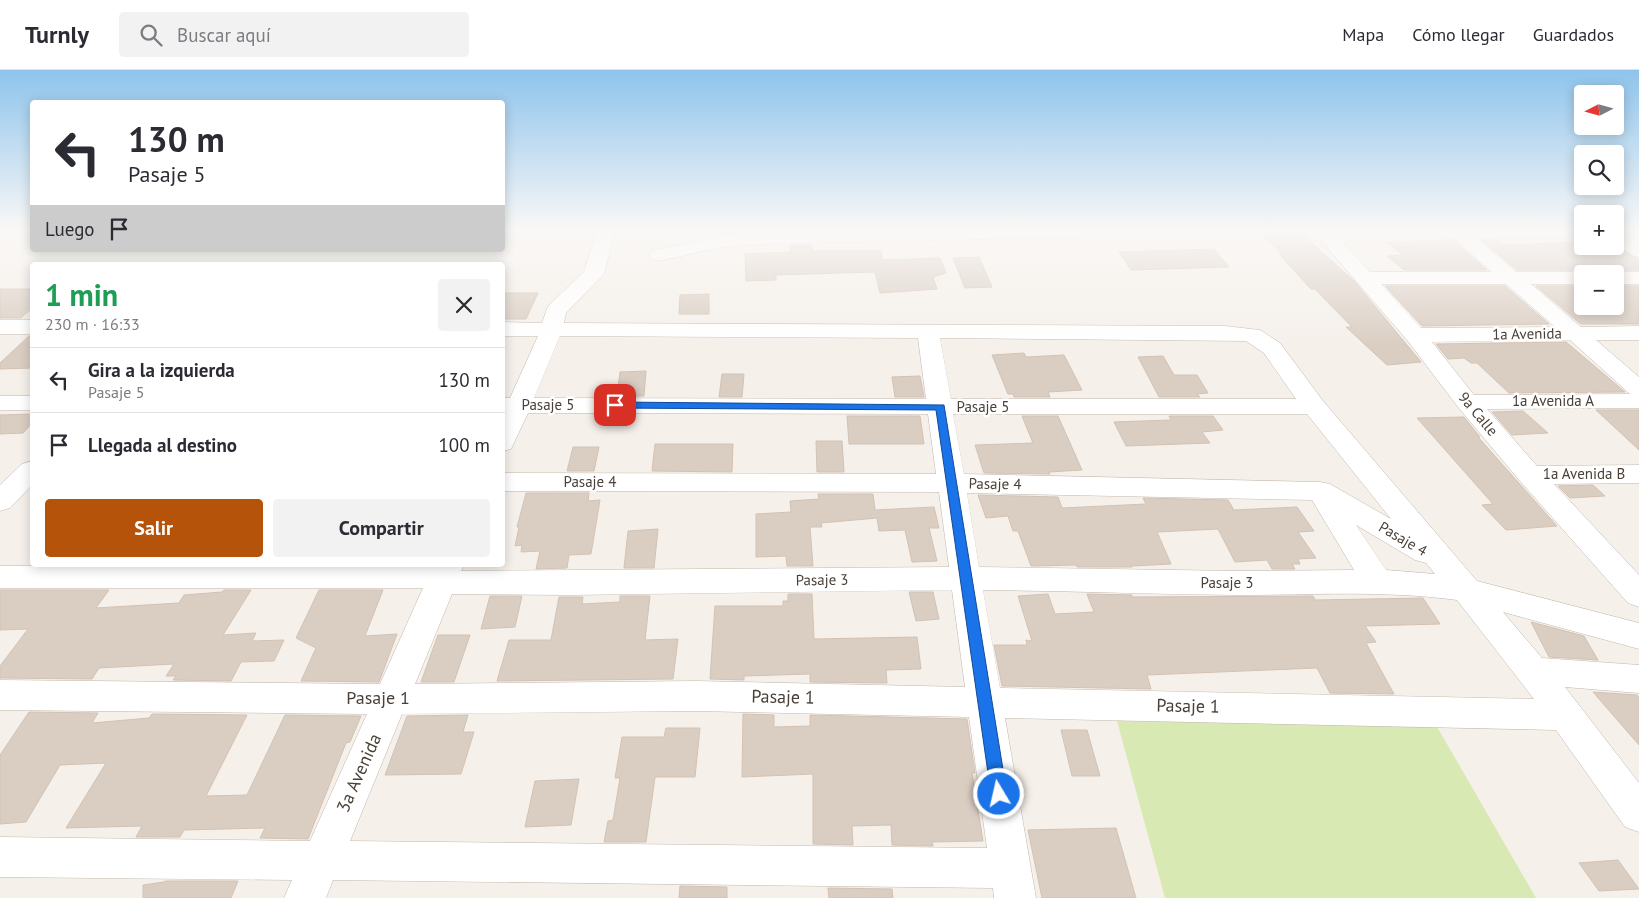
<!DOCTYPE html>
<html lang="es">
<meta charset="utf-8">
<style>
body{margin:0;font-family:"PT Sans",sans-serif;background:#f2f2f3;color:#2b2b33;height:100vh;display:flex;flex-direction:column;font-size:19px;white-space:nowrap}
*{box-sizing:border-box;margin:0}
p{font-size:16px;color:#7c7c81}
.icon{flex:none;width:28px;height:28px;fill:none;stroke:currentColor;stroke-width:2;stroke-linecap:round;stroke-linejoin:round}
.map{position:relative;flex:1;overflow:hidden}
.sheet{position:absolute;left:30px;top:192px;width:475px;height:305px;display:flex;flex-direction:column;background:#fff;border-radius:5px;box-shadow:0 2px 12px #0003}
.sheet>*{flex:none}
.banner{position:absolute;left:30px;top:30px;width:475px;height:152px;border-radius:5px;box-shadow:0 2px 12px #0003;background:#fff;color:#2b2b33;overflow:hidden}
.needle{width:32px;rotate:264deg}
.controls{position:absolute;left:1574px;top:15px;display:grid;gap:10px}
.controls a{display:grid;place-items:center;width:50px;height:50px;border-radius:5px;background:#fff;box-shadow:0 2px 12px #0003;font-size:25px}
.pin{position:absolute;display:grid;place-items:center;width:42px;height:42px;color:#fff;margin:-21px;border-radius:10px;box-shadow:0 2px 8px #0006}
.me{position:absolute;width:55px;margin:-28px;rotate:351deg;stroke-linejoin:round;filter:drop-shadow(0 0 4px #0008)}
.turn{display:flex;align-items:center;gap:18px;height:105px;padding:0 15px;font-size:22px}
.turn .icon{width:65px;height:65px;stroke-width:2.5}
.turn b{display:block;font-size:35px;line-height:42px}
.then{display:flex;align-items:center;height:48px;padding:0 15px;background:#0003;gap:10px;font-size:19px}
.round{display:grid;place-items:center;flex:none;width:52px;height:52px;border-radius:5px;background:#f2f2f3}
.summary{display:flex;align-items:center;justify-content:space-between;height:85px;padding:0 15px}
h1{font-size:30px;font-weight:700;line-height:38px;color:#1e9e55}
.action{display:flex;gap:10px;margin-top:auto;padding:10px 15px}
.action a{flex:1;height:58px;border-radius:5px;background:#b45309;color:#fff;font-size:20px;font-weight:700;line-height:58px;text-align:center}
.action a+a{background:#f2f2f3;color:#2b2b33}
ul{padding:0;list-style:none}
li{display:flex;align-items:center;gap:15px;height:65px;padding:0 15px;border-top:1px solid #e1e1e2}
li div{flex:1}
li b{display:block;font-size:19px}
li em{font-style:normal}
header{display:flex;align-items:center;gap:30px;box-sizing:border-box;height:70px;padding:0 25px;background:#fff;border-bottom:1px solid #e1e1e2}
header strong{font-size:24px}
nav{display:flex;gap:28px;margin-inline-start:auto;font-size:18px}
.search{width:350px;height:45px;background:#f2f2f3;display:flex;align-items:center;gap:12px;box-sizing:border-box;padding:0 18px;border-radius:5px;color:#7c7c81;font-size:19px}
.map>svg:first-child{display:block}
.green{fill:#d8e9b3}
.building{fill:#dacec3;stroke:#d2c2b3}
.lines{fill:none;stroke-linecap:round;stroke-linejoin:round}
.minor-casing{stroke:#c1b7ad;stroke-width:1}
.minor{fill:#fff;fill-rule:evenodd}
.route{fill:#1a73e8;stroke:#114b97}
.labels{text-anchor:middle;stroke-width:5;stroke-linejoin:round;paint-order:stroke}
.street-label{font-size:15px;fill:#4a4038;stroke:#fff}
.near-street-label{font-size:18px;fill:#4a4038;stroke:#fff}
</style>
<header>
<strong>Turnly</strong>
<div class="search"><svg class="icon" aria-label="search" viewBox="0 0 24 24"><circle cx="10" cy="10" r="6"/><path d="M15 15l6 6"/></svg>Buscar aquí</div>
<nav><a>Mapa</a><a>Cómo llegar</a><a>Guardados</a></nav>
</header>
<div class="map">
<svg width="1639" height="828" viewBox="0 0 1639 828">
<rect width="100%" height="100%" fill="#f5f0ea"/>
<!-- green -->
<polygon class="green" points="1117,651 1436,655 1536,828 1165,828"/>
<!-- building -->
<g class="building">
<polygon points="1297,160 1354,211 1421,292 1387,295 1346,257 1352,257 1315,219 1311,219 1279,184 1282,184 1259,162"/>
<polygon points="1453,170 1487,200 1404,200 1387,186 1403,185 1387,172"/>
<polygon points="1481,170 1496,170 1502,175 1582,172 1582,176 1615,175 1639,190 1639,200 1615,200 1606,204 1591,204 1582,200 1517,200"/>
<polygon points="790,175 812,175 813,181 881,181 883,190 940,188 946,203 933,207 937,219 880,223 875,202 776,205 776,210 746,211 745,184 790,182"/>
<polygon points="1214,179 1229,197 1131,200 1119,182"/>
<polygon points="979,187 992,217 965,218 953,188"/>
<polygon points="1385,216 1505,216 1549,254 1422,256"/>
<polygon points="1536,216 1582,216 1582,236 1615,236 1615,216 1639,216 1639,254 1581,254"/>
<polygon points="0,219 32,219 32,238 21,248 0,248"/>
<polygon points="502,223 538,223 526,249 502,249"/>
<polygon points="709,224 709,244 679,244 680,225"/>
<polygon points="29,266 32,266 32,298 0,299 0,293"/>
<polygon points="1566,272 1625,322 1509,323 1477,293 1471,293 1464,288 1448,289 1436,274"/>
<polygon points="1024,283 1026,287 1064,285 1082,320 1048,322 1050,327 1014,327 1013,324 1008,324 992,285"/>
<polygon points="1163,286 1174,305 1197,305 1208,323 1197,324 1200,327 1159,327 1138,287"/>
<polygon points="646,301 644,326 617,326 620,302"/>
<polygon points="722,304 744,304 742,327 719,327"/>
<polygon points="920,306 924,327 895,327 892,307"/>
<polygon points="1596,340 1639,340 1639,380"/>
<polygon points="1523,341 1548,363 1512,365 1492,342"/>
<polygon points="32,344 32,353 23,363 0,364 0,345"/>
<polygon points="847,346 920,346 924,374 849,374"/>
<polygon points="1022,346 1058,346 1082,400 1049,402 1050,404 984,403 975,375 1033,373"/>
<polygon points="1169,346 1213,346 1223,360 1202,362 1210,373 1126,376 1114,352 1171,350"/>
<polygon points="1464,347 1480,367 1478,367 1557,456 1506,460 1482,435 1493,434 1417,348"/>
<polygon points="816,371 842,371 844,402 817,402"/>
<polygon points="655,374 733,374 732,402 652,401"/>
<polygon points="573,377 599,377 594,401 567,401"/>
<polygon points="1593,415 1605,426 1570,428 1558,416"/>
<polygon points="526,423 589,423 588,431 600,430 591,484 569,485 567,498 536,499 540,481 521,482 522,475 515,476 519,457 517,457"/>
<polygon points="818,424 873,424 875,440 934,437 939,458 929,458 937,491 912,492 905,460 879,461 877,448 821,453 822,457 810,457 813,496 787,496 786,486 756,487 756,444 791,442 790,431 819,429"/>
<polygon points="978,425 1058,427 1062,438 1146,434 1143,428 1228,430 1234,440 1297,437 1314,461 1298,462 1316,488 1298,489 1300,494 1292,494 1295,499 1272,499 1267,490 1235,492 1218,459 1157,462 1171,494 1132,496 1132,497 1077,497 1076,495 1031,496 1018,461 1013,461 1008,446 986,448"/>
<polygon points="658,459 654,498 624,498 628,461"/>
<polygon points="0,520 109,520 96,538 179,533 184,525 222,522 224,520 251,520 223,565 256,563 252,571 284,570 274,591 241,592 231,611 173,610 176,606 166,606 174,594 99,598 92,609 0,608 0,596 28,559 0,560"/>
<polygon points="319,520 383,520 365,566 397,564 379,612 301,611 316,578 296,568"/>
<polygon points="909,522 933,522 939,549 916,551"/>
<polygon points="788,524 812,524 814,569 917,567 921,599 886,600 887,613 810,612 810,604 744,606 744,610 710,609 715,536 783,536 783,531 788,531"/>
<polygon points="1048,524 1055,544 1094,542 1087,524 1132,525 1132,527 1313,526 1315,530 1423,528 1440,554 1365,556 1376,572 1366,573 1394,624 1330,623 1317,598 1147,605 1151,619 1002,616 994,575 1027,575 1026,570 1032,571 1018,526"/>
<polygon points="490,526 522,526 515,557 481,559"/>
<polygon points="620,526 650,526 645,570 678,569 673,609 497,611 509,570 551,570 559,527 583,527 582,534 620,532"/>
<polygon points="1531,552 1584,566 1598,590 1549,587"/>
<polygon points="438,565 470,565 454,612 421,612"/>
<polygon points="1593,622 1637,625 1639,627 1639,675"/>
<polygon points="29,642 98,643 92,653 149,648 152,644 247,645 206,726 247,725 285,645 361,646 350,672 346,673 308,769 260,768 265,758 184,760 180,767 136,767 142,756 66,758 106,693 60,695 26,752 0,754 0,685"/>
<polygon points="743,644 774,645 774,657 810,656 810,645 967,649 975,703 972,703 983,771 932,772 933,776 892,775 891,755 852,756 853,775 813,774 813,704 742,707"/>
<polygon points="468,645 463,662 474,662 461,704 385,705 407,646"/>
<polygon points="666,658 700,658 695,707 655,707 646,772 604,772 608,751 613,750 620,708 615,708 622,667 664,667"/>
<polygon points="1061,660 1087,660 1100,706 1072,706"/>
<polygon points="579,709 571,755 525,757 535,711"/>
<polygon points="1116,758 1136,828 1042,828 1028,760"/>
<polygon points="1618,790 1639,819 1599,821 1579,793"/>
<polygon points="165,811 238,811 231,828 143,828 143,815 164,812"/>
<polygon points="680,816 727,817 727,828 679,828"/>
<polygon points="828,818 892,819 893,828 829,828"/>
</g>
<g class="lines">
<!-- minor casing -->
<g class="minor-casing">
<g id="minor">
<path d="M597,160h18l-11,44 -38,39 -2,10 661,3 35,4 20,13 43,58 154,180 162,42v26l-136,-37 39,46 97,7v28l-74,-6 74,96v49l-14,-5 -69,-97 -551,-12 31,180h-42l-1,-10 -660,-8 -7,18h-42l8,-18 -292,-3v-40l310,4 57,-127 -367,-4v-30l380,4 43,-96h-423v-22l464,-1 -3,6 488,-4 -10,-75 -437,-1v-18l434,1 -8,-60 -400,-1 -17,36 -9,2v-53h8l28,-62h-36v-14l40,1 6,-17 36,-34zM560,266l358,2 8,61 -392,-1zM940,268l306,3 18,12 32,46h-345zM953,344h354l84,105 -61,-35 -10,-2 -356,-8zM967,423l345,7 42,70 -116,1 -259,-4zM1356,455l59,35 11,3 9,11 -49,-4zM952,520l13,97 -269,-6 -281,3 37,-90 117,1zM983,520c85,1 170,4 254,5 74,0 146,-5 220,5l77,99 -534,-11zM696,641l273,6 18,131 -637,-7 52,-127z"/>
<polygon points="874,160 1127,160 1125,164 1118,166 763,174 722,177 659,191 652,189 649,185 652,181 722,165"/>
<path d="M1312,160h270v8h-106l40,34h66l7,2h-7v10h-51l50,43 58,-1v14h-43l43,37v31l-152,1 50,57 102,-1v18l-85,1 85,91v32l-11,-4 -108,-122 -62,-74 -51,-67zM1454,168l38,34h-122l-28,-31zM1381,214h125l49,43 -134,1zM1570,270l60,54 -156,1 -42,-53z"/>
<polygon points="1615,160 1622,160 1639,172 1639,187 1632,185 1615,173"/>
<polygon points="1615,202 1639,202 1639,214 1615,214 1615,204 1608,204"/>
<rect x="0" y="250" width="32" height="14"/>
<rect x="0" y="326" width="32" height="14"/>
<polygon points="32,391 32,415 10,438 0,441 0,415 22,394"/>
</g>
</g>
<!-- minor -->
<use href="#minor" class="minor"/>
</g>
<!-- sky -->
<linearGradient id="sky" x2="0" y2="1"><stop stop-color="#8ec4ec"/><stop offset="0.58" stop-color="#faf8f6"/><stop offset="1" stop-color="#faf8f6" stop-opacity="0"/></linearGradient>
<rect width="1639" height="276" fill="url(#sky)"/>
<!-- route -->
<polygon class="route" points="615,332 944,335 1007,724 1005,729 999,731 993,729 991,724 936,340 611,338 610,335"/>
<g class="labels">
<!-- street labels -->
<g class="street-label">
<text transform="translate(1527 264) rotate(-1)" y="5">1a Avenida</text>
<text x="1553" y="336">1a Avenida A</text>
<text x="548" y="340">Pasaje 5</text>
<text x="983" y="342">Pasaje 5</text>
<text transform="translate(1478 344) rotate(50)" y="5">9a Calle</text>
<text x="1584" y="409">1a Avenida B</text>
<text x="590" y="417">Pasaje 4</text>
<text transform="translate(995 414) rotate(1)" y="5">Pasaje 4</text>
<text transform="translate(1403 469) rotate(30)" y="5">Pasaje 4</text>
<text transform="translate(822 510) rotate(-1)" y="5">Pasaje 3</text>
<text x="1227" y="518">Pasaje 3</text>
</g>
<!-- near-street labels -->
<g class="near-street-label">
<text transform="translate(783 627) rotate(1)" y="6">Pasaje 1</text>
<text x="378" y="634">Pasaje 1</text>
<text transform="translate(1188 636) rotate(1)" y="6">Pasaje 1</text>
<text transform="translate(359 703) rotate(-66)" y="6">3a Avenida</text>
</g>
</g>
</svg>
<div class="controls">
<a><svg class="needle" viewBox="-14 -14 28 28"><path d="M0-13l5 13h-10z" fill="#e53935"/><path d="M0 13l5-13h-10z" fill="#7c7c81"/></svg></a>
<a><svg class="icon" aria-label="search" viewBox="0 0 24 24"><circle cx="10" cy="10" r="6"/><path d="M15 15l6 6"/></svg></a>
<a>+</a>
<a>−</a>
</div>
<div class="pin" style="left:615px;top:335px;background:#d93025"><svg class="icon" aria-label="arrive" viewBox="0 0 24 24"><path d="M6 21V4h12l-3 4 3 4H6"/></svg></div>
<svg class="me" style="left:999px;top:724px" viewBox="-20 -20 40 40"><circle r="17" fill="#1a73e8" stroke="#fff" stroke-width="3"/><path d="M0-11L8 9 0 5-8 9z" fill="#fff"/></svg>
<div class="banner">
<div class="turn"><svg class="icon" aria-label="left" viewBox="0 0 24 24"><path d="M17 20v-9H6M10 6l-5 5 5 5"/></svg><div><b>130 m</b>Pasaje 5</div></div>
<div class="then">Luego<svg class="icon" aria-label="arrive" viewBox="0 0 24 24"><path d="M6 21V4h12l-3 4 3 4H6"/></svg></div>
</div>
<section class="sheet">
<div class="summary"><div><h1>1 min</h1><p>230 m · 16:33</p></div><a class="round"><svg class="icon" aria-label="close" viewBox="0 0 24 24"><path d="M6 6l12 12M18 6L6 18"/></svg></a></div>
<ul>
<li><svg class="icon" aria-label="left" viewBox="0 0 24 24"><path d="M17 20v-9H6M10 6l-5 5 5 5"/></svg><div><b>Gira a la izquierda</b><p>Pasaje 5</p></div><em>130 m</em></li>
<li><svg class="icon" aria-label="arrive" viewBox="0 0 24 24"><path d="M6 21V4h12l-3 4 3 4H6"/></svg><div><b>Llegada al destino</b></div><em>100 m</em></li>
</ul>
<div class="action"><a>Salir</a><a>Compartir</a></div>
</section>
</div>
